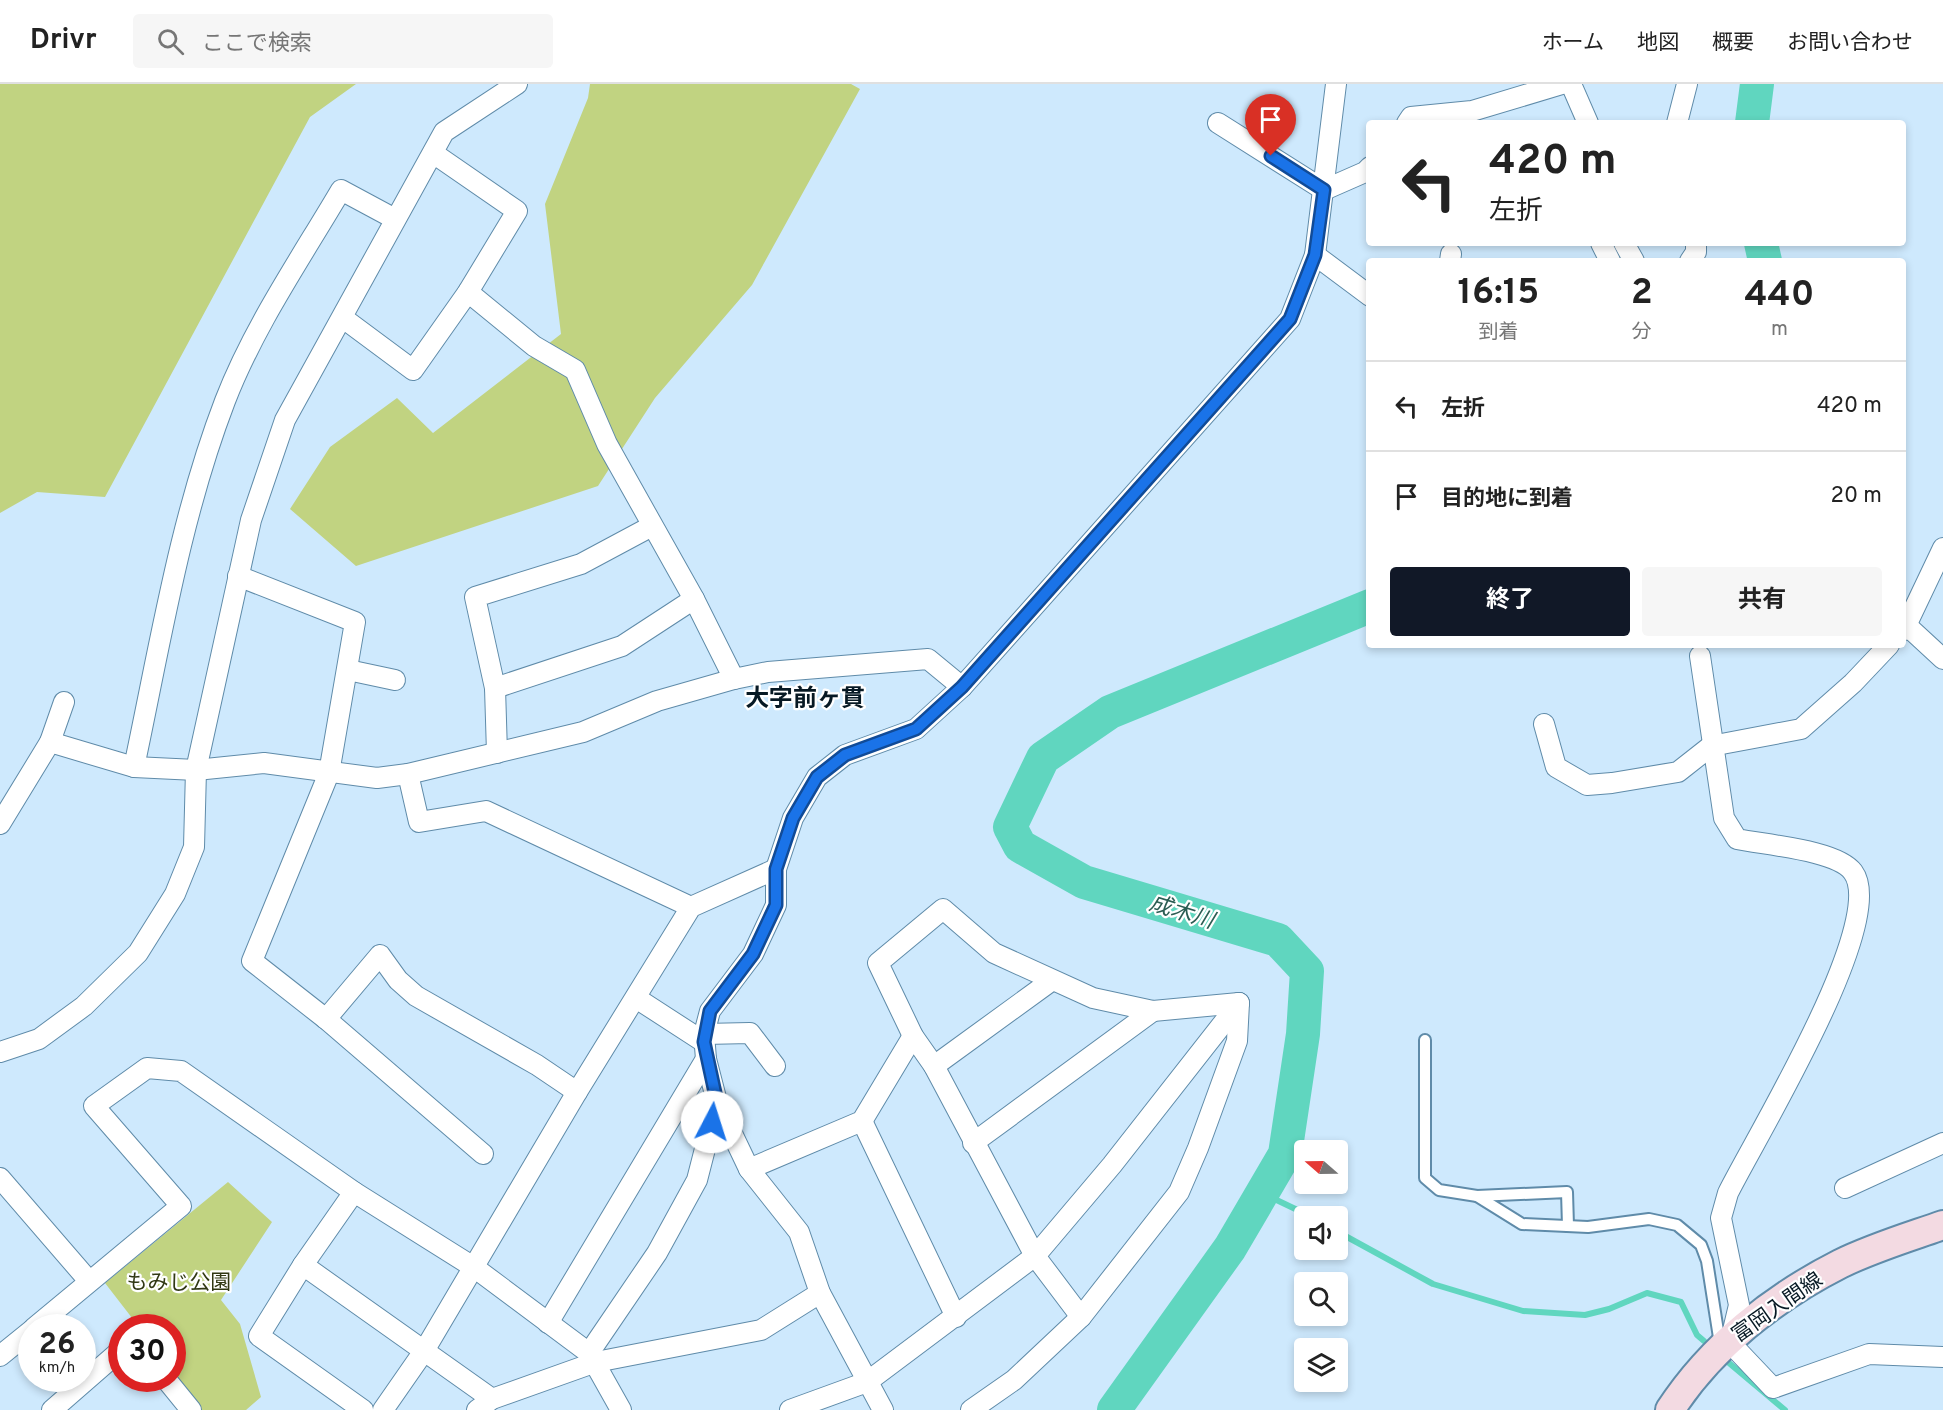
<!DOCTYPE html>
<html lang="ja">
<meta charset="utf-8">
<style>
body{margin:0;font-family:Overpass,"Noto Sans JP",sans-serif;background:#f6f6f6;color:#222;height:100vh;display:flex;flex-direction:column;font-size:22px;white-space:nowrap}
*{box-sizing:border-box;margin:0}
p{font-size:20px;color:#767676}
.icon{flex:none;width:33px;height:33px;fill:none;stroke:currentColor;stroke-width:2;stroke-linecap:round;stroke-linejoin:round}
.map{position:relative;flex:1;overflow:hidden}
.side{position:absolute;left:1366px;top:174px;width:540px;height:390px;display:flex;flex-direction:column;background:#fff;border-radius:6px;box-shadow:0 3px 9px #0003}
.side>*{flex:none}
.hud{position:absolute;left:1366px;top:36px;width:540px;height:126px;border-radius:6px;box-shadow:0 3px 9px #0003;background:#fff;color:#222;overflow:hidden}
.needle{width:39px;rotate:290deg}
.fabs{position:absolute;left:1294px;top:1056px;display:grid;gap:12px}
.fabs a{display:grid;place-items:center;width:54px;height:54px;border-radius:6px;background:#fff;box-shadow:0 3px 9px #0003;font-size:30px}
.speed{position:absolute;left:18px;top:1230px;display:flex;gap:12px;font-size:30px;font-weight:700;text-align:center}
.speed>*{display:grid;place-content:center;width:78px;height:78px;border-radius:50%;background:#fff;box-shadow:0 3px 9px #0003;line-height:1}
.speed small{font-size:15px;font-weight:400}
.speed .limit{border:9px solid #d22;background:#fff;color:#111}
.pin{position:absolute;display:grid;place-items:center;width:51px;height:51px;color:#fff;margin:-62px -26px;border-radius:50% 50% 50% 0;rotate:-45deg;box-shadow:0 0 6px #0007}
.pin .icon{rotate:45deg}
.me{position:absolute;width:66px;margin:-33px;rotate:5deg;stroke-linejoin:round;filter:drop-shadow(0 0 4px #0008)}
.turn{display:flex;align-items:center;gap:21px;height:126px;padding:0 24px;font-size:27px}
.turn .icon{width:78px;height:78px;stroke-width:2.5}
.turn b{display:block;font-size:42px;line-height:51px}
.eta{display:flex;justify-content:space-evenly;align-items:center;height:102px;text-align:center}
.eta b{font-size:36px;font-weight:700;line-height:42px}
.action{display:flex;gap:12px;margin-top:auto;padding:12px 24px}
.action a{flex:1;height:69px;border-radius:6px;background:#111827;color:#fff;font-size:24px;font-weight:700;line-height:69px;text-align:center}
.action a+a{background:#f6f6f6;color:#222}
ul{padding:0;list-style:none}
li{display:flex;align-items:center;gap:18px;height:90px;padding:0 24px;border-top:2px solid #e0e0e0}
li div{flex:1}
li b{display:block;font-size:22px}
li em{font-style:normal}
header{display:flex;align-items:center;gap:36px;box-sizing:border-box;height:84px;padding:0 30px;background:#fff;border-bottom:2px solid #e0e0e0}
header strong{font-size:28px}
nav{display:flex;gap:33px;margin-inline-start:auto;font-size:21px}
.search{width:420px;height:54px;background:#f6f6f6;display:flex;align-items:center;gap:15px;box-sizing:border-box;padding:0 21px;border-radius:6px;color:#767676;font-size:22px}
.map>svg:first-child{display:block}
.green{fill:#c1d381}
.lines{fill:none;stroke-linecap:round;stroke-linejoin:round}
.stream{stroke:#60d6bf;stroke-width:6}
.river{stroke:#60d6bf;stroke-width:34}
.service-casing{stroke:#5f8ba9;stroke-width:14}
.minor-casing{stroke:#5f8ba9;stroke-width:22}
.secondary-casing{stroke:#5f8ba9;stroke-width:32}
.service{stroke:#fff;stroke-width:10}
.minor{stroke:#fff;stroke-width:20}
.secondary{stroke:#f3dae2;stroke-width:28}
.route-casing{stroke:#114b97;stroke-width:15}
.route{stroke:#1a73e8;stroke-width:10}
.labels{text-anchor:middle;stroke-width:4.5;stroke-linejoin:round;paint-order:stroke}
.park-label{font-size:21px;fill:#313814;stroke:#fff}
.street-label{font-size:21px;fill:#071924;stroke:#fff}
.water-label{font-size:22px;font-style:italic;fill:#2b5d53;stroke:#fff}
.quarter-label{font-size:24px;font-weight:bold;fill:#071924;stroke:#fff}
</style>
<header>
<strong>Drivr</strong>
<div class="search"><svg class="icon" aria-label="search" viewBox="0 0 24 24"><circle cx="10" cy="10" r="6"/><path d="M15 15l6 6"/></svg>ここで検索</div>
<nav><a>ホーム</a><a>地図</a><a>概要</a><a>お問い合わせ</a></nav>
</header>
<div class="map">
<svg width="1943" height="1326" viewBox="0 0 1943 1326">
<rect width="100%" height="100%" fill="#cee9fd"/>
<!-- green -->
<g class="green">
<polygon points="0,0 356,0 310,33 105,413 37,408 0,429"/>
<polygon points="590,0 851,0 860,5 752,201 655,314 598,402 356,482 290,425 330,363 397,314 433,349 561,250 545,120 588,14"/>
<polygon points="228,1098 272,1138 221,1216 240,1240 261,1313 246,1326 201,1326 173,1288 172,1244 139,1243 105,1199"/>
</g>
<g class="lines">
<!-- stream -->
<g class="stream">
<polyline points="1262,1109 1310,1132"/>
<polyline points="1338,1148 1433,1200 1523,1227 1585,1231 1609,1225 1647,1209 1681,1218 1697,1251 1704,1257"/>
<polyline points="1729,1279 1785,1326"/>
</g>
<!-- river -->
<g class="river">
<polyline points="1752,39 1757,0"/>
<polyline points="1761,159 1765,177"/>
<polyline points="1114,1326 1230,1164 1285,1070 1303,950 1307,887 1278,856 1084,798 1020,762 1010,743 1043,674 1110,628 1370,522"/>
</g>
<!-- service casing -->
<g class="service-casing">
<g id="service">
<polyline points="1425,956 1425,1094 1439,1106 1477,1112 1522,1140 1588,1143 1649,1135 1677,1141 1701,1161 1707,1177 1720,1260"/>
<polyline points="1477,1112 1567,1108 1568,1142"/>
</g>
</g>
<!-- minor casing -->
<g class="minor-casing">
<g id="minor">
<polyline points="1571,0 1588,39"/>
<polyline points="1218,39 1324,106 1365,88 1370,83"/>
<polyline points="1407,39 1411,33 1472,27 1562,0"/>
<polyline points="1677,39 1687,0"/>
<polyline points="1601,159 1610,177"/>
<polyline points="1624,159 1634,177"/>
<polyline points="1315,171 1370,212"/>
<polyline points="1450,177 1451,170"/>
<polyline points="1690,177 1696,168 1696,159"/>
<polyline points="468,208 534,262 575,286 607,360 694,515 734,595"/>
<polyline points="343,234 413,286 468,208 517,127 433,69"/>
<polyline points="238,492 355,538 329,689 252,877 326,935 483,1070"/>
<polyline points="1904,539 1943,575"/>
<polyline points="1904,546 1943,464"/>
<path d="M1700,572l24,162 13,21c28,6 100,11 116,33 36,49 -99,268 -125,321l-7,25 18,87 -8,34 5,10 37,39 96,-34 74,3"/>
<polyline points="348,586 395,596"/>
<polyline points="495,604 622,562 694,515"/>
<polyline points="64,618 50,658 134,683 196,686 264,679 377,694 408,690 583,648 657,617 734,595 768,588 928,575 962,603"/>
<polyline points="1544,640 1556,683 1587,701 1612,699 1678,688 1711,662 1801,645 1853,599 1889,561"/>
<polyline points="497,669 495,604 475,513 581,480 652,442"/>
<path d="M134,683c26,-122 46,-249 91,-366 29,-75 76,-143 116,-211l54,29"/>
<polyline points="408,690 419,738 486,727 691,823"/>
<polyline points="0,740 50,658"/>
<polyline points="636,914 704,958"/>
<polyline points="326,935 380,871 398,896 416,912 537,981 577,1008"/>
<polyline points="704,950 750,949 775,982"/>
<polyline points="0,968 39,955 84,922 138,869 175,810 194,763 196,686 251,436 285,336 444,48 517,0"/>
<polyline points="934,982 1051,897"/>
<polyline points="862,1037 956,1233"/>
<polyline points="973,1059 1153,927"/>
<polyline points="749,1085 862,1037 913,952"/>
<polyline points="0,1094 89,1197"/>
<polyline points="1845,1104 1943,1059"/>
<polyline points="354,1108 303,1181 259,1252 363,1326"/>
<polyline points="303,1181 492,1315"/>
<polyline points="1081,1233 1035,1172 934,982 913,952 878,879 943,825 994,869 1093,914 1153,927 1239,919"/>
<polyline points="548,1239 706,975"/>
<polyline points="34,1244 181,1122 94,1022 147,984 181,987 354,1108 475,1184 589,1269 621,1326"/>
<polyline points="589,1269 657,1169 697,1096 717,1018"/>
<polyline points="0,1272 32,1246"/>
<polyline points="165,1294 191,1326"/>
<polyline points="52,1326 122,1265"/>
<polyline points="383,1326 424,1267 577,1008 691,823 776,785"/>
<polyline points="477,1326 492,1315 596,1278 761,1246 820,1209"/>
<polyline points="790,1326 867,1298 1035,1172 1112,1081 1239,919"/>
<polyline points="883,1326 820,1209 799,1148 749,1085 717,1018 706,975 704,950 710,927 753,870 776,821 776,785 793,734 817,693 845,671 916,645 962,603 1290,235 1315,171 1336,0"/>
<polyline points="971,1326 1014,1296 1081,1233 1179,1108 1198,1064 1237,957 1239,919"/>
</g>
</g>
<!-- secondary casing -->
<g class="secondary-casing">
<path id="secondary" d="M1670,1326c41,-63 103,-112 170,-146 32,-16 69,-27 103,-39"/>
</g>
<!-- service -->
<use href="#service" class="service"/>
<!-- minor -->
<use href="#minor" class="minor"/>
<!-- secondary -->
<use href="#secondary" class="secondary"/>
</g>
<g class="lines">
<!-- route casing -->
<g class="route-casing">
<polyline id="route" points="712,1038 717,1018 704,958 710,927 753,870 776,821 776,785 793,734 817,693 845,671 916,645 962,603 1290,235 1315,171 1324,106 1271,72"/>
</g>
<!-- route -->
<use href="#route" class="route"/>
</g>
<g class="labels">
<!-- park labels -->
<g class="park-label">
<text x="179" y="1205">もみじ公園</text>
</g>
<!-- street labels -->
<g class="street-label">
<text transform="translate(1777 1223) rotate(-35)" y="7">富岡入間線</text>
</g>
<!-- water labels -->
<g class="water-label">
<text transform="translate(1182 827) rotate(17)" y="8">成木川</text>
</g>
<!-- quarter labels -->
<g class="quarter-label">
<text x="805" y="622">大字前ヶ貫</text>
</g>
</g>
</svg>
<div class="fabs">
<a><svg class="needle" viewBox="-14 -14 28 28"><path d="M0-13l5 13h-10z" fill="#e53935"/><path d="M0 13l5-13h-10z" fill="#767676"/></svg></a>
<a><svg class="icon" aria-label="sound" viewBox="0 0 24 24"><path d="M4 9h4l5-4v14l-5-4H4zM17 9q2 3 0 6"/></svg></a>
<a><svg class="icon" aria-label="search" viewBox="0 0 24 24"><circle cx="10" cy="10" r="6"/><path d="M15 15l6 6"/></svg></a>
<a><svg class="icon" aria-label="layers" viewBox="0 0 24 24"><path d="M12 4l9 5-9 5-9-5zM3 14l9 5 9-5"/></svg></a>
</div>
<div class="speed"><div>26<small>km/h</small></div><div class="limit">30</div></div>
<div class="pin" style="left:1271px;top:72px;background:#d93025"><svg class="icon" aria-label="arrive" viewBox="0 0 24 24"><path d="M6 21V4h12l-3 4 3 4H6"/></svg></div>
<svg class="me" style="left:712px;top:1038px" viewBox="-20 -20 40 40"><circle r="19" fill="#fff"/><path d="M0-13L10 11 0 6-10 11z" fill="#1a73e8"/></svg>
<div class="hud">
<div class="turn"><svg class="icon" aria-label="left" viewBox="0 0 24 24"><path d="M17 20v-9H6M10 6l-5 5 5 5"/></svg><div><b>420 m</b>左折</div></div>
</div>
<section class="side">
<div class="eta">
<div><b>16:15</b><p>到着</p></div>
<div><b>2</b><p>分</p></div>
<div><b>440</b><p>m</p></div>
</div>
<ul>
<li><svg class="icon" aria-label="left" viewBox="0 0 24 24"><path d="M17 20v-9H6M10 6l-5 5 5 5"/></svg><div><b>左折</b></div><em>420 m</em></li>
<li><svg class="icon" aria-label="arrive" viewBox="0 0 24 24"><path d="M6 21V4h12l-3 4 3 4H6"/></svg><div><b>目的地に到着</b></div><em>20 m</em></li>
</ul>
<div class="action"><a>終了</a><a>共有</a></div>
</section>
</div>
